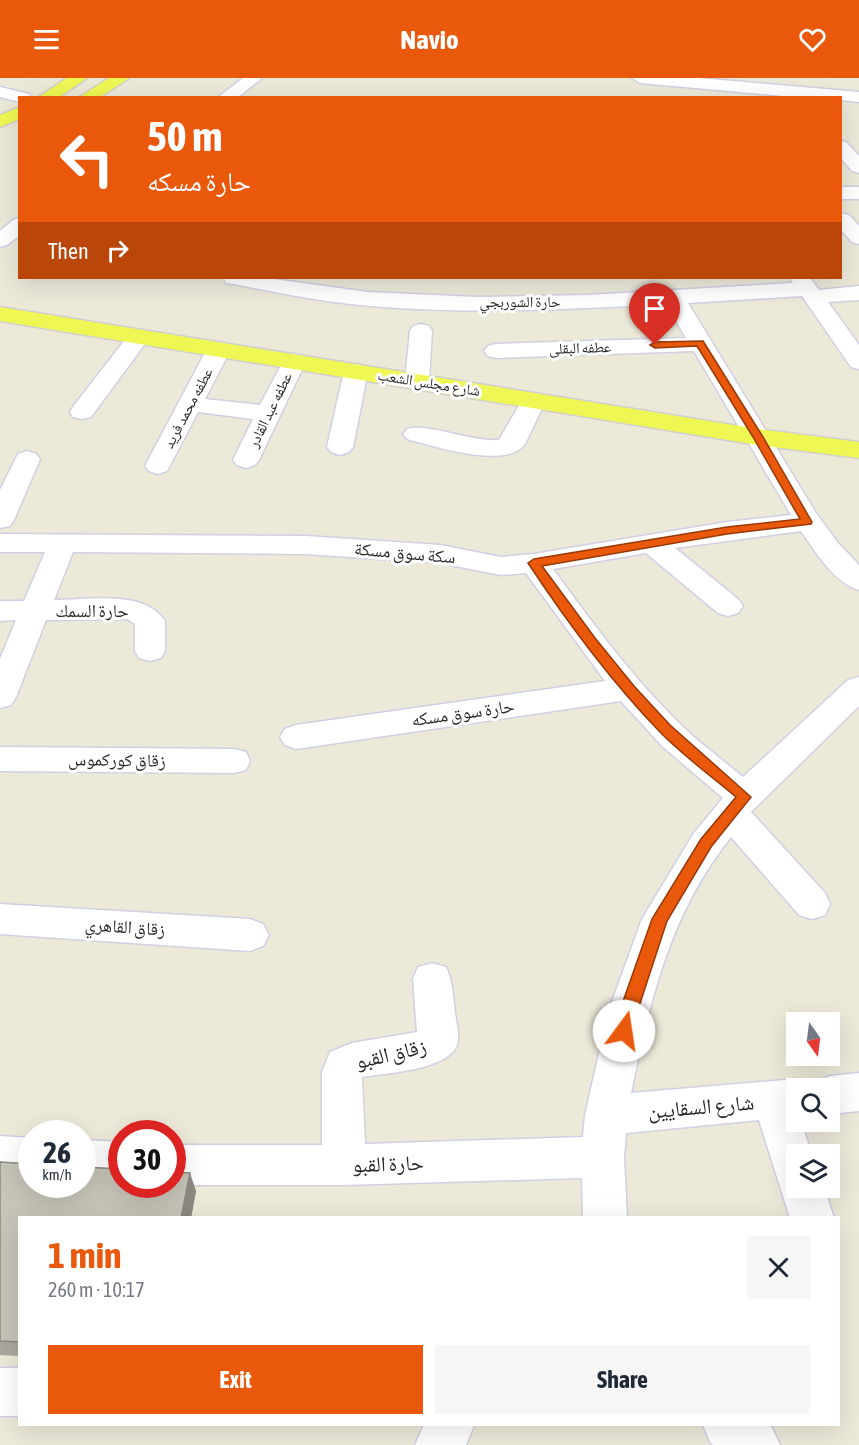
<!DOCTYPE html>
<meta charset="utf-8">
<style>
body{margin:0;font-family:"Asap Condensed","Noto Naskh Arabic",sans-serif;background:#f6f6f7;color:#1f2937;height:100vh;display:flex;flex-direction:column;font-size:22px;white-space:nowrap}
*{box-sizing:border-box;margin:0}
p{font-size:20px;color:#747a83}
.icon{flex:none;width:33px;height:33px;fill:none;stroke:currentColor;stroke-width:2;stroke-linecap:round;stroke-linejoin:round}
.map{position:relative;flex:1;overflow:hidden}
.drawer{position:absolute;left:18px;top:1138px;width:822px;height:210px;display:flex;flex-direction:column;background:#fff;border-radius:0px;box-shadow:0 6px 24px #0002}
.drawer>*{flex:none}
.hud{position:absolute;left:18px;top:18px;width:824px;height:183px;border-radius:0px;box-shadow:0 6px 24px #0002;background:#ea580c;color:#fff;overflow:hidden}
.needle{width:39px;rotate:166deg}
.tools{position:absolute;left:786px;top:934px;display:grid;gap:12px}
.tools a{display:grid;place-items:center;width:54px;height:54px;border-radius:0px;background:#fff;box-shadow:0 6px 24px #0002;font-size:30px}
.speed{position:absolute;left:18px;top:1042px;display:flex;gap:12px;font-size:30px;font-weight:700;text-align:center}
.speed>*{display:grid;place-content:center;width:78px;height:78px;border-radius:50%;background:#fff;box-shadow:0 6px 24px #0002;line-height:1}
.speed small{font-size:15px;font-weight:400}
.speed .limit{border:9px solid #d22;background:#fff;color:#111}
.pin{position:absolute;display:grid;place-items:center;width:51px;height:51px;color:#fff;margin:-62px -26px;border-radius:50% 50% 50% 0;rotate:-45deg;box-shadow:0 0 6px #0007}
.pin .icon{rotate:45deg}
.me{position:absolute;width:66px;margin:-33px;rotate:14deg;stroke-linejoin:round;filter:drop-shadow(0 0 4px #0008)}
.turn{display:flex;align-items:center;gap:21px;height:126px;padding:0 30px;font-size:27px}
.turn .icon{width:78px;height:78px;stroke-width:2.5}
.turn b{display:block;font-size:42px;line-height:51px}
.then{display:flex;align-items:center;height:57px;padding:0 30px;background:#0003;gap:12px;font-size:22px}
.round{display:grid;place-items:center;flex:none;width:63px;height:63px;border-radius:0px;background:#f6f6f7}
.headline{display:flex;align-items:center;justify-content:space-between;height:102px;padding:0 30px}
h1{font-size:36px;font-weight:700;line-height:45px;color:#ea580c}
.cta{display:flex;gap:12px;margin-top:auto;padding:12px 30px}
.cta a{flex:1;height:69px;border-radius:0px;background:#ea580c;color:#fff;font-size:24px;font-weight:700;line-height:69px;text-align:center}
.cta a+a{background:#f6f6f7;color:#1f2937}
header{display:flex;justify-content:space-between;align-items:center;height:78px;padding:0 30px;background:#ea580c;color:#fff;font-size:27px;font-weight:700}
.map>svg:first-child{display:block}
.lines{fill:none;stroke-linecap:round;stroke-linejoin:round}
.minor-casing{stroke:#d1cfe3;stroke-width:3}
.major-casing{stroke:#d0d0d0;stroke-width:3}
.minor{fill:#fff;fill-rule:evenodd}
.major{fill:#eef753;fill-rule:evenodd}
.wall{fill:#aba99f}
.shaded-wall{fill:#8b8a82}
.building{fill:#c7c5b9;stroke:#8b8a82;stroke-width:1.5}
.route{fill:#ea580c;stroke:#983908;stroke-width:1.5}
.labels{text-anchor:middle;stroke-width:6;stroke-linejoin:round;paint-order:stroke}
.far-street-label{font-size:15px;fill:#292929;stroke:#fff}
.street-label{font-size:18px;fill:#292929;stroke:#fff}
.near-street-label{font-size:21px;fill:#292929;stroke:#fff}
</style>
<header><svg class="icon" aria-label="menu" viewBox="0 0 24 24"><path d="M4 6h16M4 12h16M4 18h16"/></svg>Navio<svg class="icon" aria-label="heart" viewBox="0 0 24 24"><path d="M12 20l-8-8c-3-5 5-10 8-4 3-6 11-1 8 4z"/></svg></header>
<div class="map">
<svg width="859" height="1367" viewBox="0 0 859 1367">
<rect width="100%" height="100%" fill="#ece9d9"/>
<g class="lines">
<!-- minor casing -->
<g class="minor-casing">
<g id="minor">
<polygon points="243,0 262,0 237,20 217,20"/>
<polygon points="632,0 698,0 859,14 859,24 840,22 840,20 806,20 640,5"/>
<polygon points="0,9 29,16 31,20 20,20 20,24 0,19"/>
<polygon points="840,63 846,64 859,78 859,95 852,93 840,79"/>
<rect x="840" y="109" width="19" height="12"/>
<polygon points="840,135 849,137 859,148 859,166 852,164 840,151"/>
<polygon points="20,140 20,157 7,167 0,169 0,153 13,142"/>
<path d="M224,200h42l102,14 110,5 110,-2 205,-12 -3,-5h20l9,12 40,-4v14l-31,2 31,43v24l-8,-2 -49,-71 -114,7 128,210 22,30 21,22v25c-24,-6 -44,-39 -58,-59l-126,17 63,51 5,7 -5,7 -10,3 -10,-3 -72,-60 -93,16c38,52 75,103 121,149 21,22 46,40 69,59l105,-97 11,-3v29l-108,106 74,81 5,11 -5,11 -13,4 -13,-4 -68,-78c-61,76 -81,163 -100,256l165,-14 15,6 1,4 4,-7 14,-6 29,-3v38l-29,3v-25h-34v33h5l11,33h-16v33h28l10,30h-44l-31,-98 -133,13 -2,24 3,61h-44l-1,-40 -238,7h-173l1,-40h150v-73l8,-20 22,-9 65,-11 -4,-53 5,-12 14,-4 14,4c7,15 7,30 9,46 1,8 4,19 3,28 -4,29 -72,32 -96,36l3,67 218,-7 2,-22 24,-105 33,-91 52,-86 29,-35 -61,-52 -41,-45 -325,48 -11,-4 -5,-8 5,-8 11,-4 309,-44 -79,-108 -25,2 -61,-12 -134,-9 -233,-2 -19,48c33,0 91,-11 111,21v30l-4,7 -11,3 -11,-3 -4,-7v-27l-8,-5 -81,1 -30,77 -5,8 -11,3v-49l16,-39 -16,1v-20h24l21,-49h-45v-18l306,2 134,9 61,12 33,-3 193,-32 64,-7 -97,-164 -198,7 -8,-2 -4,-5 4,-5 8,-2 190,-6 -20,-34c-104,6 -211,11 -315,0 -39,-4 -78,-12 -117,-20l-8,-1z"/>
<polygon points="421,246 429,248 432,253 429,303 425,308 417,310 409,308 405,303 410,253 413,248"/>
<polygon points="139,252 147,254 150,259 91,339 82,341 73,339 70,334 73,329 131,254"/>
<polygon points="219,264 227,266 231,271 205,321 260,327 286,278 294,276 302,278 306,283 259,382 255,387 246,390 237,387 233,382 253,341 198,334 167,393 158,396 149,393 145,388 207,271 211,266"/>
<polygon points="356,286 364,288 368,293 353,369 349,374 340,377 331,374 327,369 344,293 348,288"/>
<path d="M534,315l9,2 3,5 -21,44c-18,26 -92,2 -118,-5l-4,-5 4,-5c22,-6 63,13 92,11l26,-45z"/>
<polygon points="27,373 36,376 40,381 14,442 10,448 0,450 0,412 18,376"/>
<polygon points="0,669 234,671 246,674 250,683 246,692 234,695 0,693"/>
<polygon points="0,826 250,841 263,846 269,857 263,868 250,873 0,856"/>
<polygon points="0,1058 32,1060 32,1100 0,1098"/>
<polygon points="82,1062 122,1064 122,1104 82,1102"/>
<rect x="0" y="1290" width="20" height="48"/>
<polygon points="424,1347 474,1347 466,1367 415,1367"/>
<polygon points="703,1347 769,1347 772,1350 780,1367 713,1367 710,1364"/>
</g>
</g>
<!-- major casing -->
<g class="major-casing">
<g id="major">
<polygon points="67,0 87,0 58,20 37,20"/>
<polygon points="109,0 129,0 99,20 78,20"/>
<polygon points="20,29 20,41 0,49 0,37"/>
<polygon points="0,229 758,351 859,364 859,380 758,367 0,243"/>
</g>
</g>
<!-- minor -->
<use href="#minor" class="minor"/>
<!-- major -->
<use href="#major" class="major"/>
</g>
<!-- wall -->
<polygon class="wall" points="0,1084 196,1113 191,1140 20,1140 20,1278 0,1277"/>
<!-- shaded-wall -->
<polygon class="shaded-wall" points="190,1095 196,1113 191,1140 181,1140"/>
<!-- building -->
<polygon class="building" points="0,1084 32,1086 32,1107 82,1107 82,1089 122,1091 122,1107 172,1107 172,1094 190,1095 181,1140 20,1140 20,1264 0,1263"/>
<!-- route -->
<path class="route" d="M703,263l60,96 49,85 -1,2 -84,10 -185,32 53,72 39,48 36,39 81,72 -40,50 -44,74 -38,116 -5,2 -6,-2 -2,-6 4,-21 32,-91 49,-80 35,-42c-26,-22 -54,-42 -77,-66 -49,-51 -92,-109 -131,-168l6,-4 193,-32 73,-8 -47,-82 -56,-91 -42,2 -5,-3 5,-3z"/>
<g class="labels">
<!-- far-street labels -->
<g class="far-street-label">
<text x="520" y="229">حارة الشوربجي</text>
<text transform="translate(580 270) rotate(-2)" y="5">عطفه البقلى</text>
<text transform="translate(429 305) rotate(9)" y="5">شارع مجلس الشعب</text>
<text transform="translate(188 330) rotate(-62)" y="5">عطفه محمد فريد</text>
<text transform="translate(270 332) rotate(-64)" y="5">عطفه عبد القادر</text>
</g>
<!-- street labels -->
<g class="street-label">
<text transform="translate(405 475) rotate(5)" y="6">سكة سوق مسكة</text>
<text x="92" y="539">حارة السمك</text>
<text transform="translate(463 635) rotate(-8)" y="6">حارة سوق مسكه</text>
<text transform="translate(117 682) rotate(1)" y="6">زقاق كوركموس</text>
<text transform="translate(125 849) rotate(4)" y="6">زقاق القاهري</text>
</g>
<!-- near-street labels -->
<g class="near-street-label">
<text transform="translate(391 976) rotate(-13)" y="7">زقاق القبو</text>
<text transform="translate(701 1029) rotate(-5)" y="7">شارع السقايين</text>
<text transform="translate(388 1086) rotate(-2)" y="7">حارة القبو</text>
</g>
</g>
</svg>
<div class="tools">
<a><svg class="needle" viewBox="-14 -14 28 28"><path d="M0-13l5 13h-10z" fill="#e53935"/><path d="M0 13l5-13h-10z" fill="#747a83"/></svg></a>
<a><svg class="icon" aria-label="search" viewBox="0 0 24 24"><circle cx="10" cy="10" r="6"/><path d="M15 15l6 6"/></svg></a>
<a><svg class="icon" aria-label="layers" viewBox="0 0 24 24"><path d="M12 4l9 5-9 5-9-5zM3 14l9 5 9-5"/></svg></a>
</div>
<div class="speed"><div>26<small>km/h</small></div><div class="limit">30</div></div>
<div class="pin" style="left:655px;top:267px;background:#d93025"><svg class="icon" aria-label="arrive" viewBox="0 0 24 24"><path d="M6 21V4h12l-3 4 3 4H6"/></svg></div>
<svg class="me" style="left:624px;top:953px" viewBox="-20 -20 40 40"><circle r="19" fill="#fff"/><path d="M0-13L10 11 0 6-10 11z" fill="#ea580c"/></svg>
<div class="hud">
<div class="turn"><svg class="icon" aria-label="left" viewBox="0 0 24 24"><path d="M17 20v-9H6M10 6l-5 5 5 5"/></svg><div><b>50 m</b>حارة مسكه</div></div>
<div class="then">Then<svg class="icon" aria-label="right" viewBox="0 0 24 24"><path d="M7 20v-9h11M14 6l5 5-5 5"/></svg></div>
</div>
<section class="drawer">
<div class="headline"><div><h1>1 min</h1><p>260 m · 10:17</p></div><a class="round"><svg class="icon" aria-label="close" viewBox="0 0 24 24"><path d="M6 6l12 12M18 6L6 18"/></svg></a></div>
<div class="cta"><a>Exit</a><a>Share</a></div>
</section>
</div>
